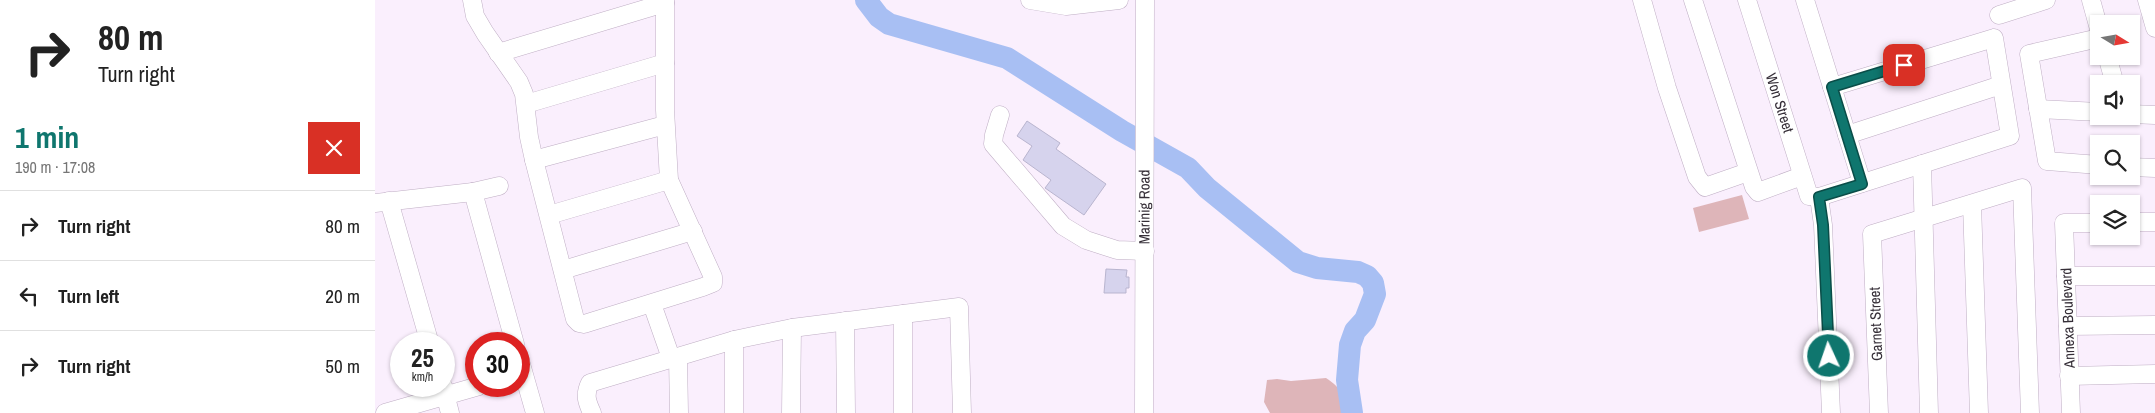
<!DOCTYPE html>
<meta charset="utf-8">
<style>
body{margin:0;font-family:"Archivo Narrow",sans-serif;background:#f6f6f6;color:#222;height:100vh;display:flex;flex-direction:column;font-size:19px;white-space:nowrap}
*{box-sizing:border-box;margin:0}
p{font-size:16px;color:#767676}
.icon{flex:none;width:28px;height:28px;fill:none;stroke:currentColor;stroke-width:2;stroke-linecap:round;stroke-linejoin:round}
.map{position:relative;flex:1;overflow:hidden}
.drawer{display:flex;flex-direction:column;background:#fff;width:375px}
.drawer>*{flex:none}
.banner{background:#fff;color:#222;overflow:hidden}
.needle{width:32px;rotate:101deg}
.controls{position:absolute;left:1715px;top:15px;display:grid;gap:10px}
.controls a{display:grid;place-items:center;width:50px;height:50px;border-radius:0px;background:#fff;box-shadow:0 1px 4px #0004;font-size:25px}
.speed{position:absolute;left:15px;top:332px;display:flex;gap:10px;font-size:25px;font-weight:700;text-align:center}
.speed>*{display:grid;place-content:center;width:65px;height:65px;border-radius:50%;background:#fff;box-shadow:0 1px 4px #0004;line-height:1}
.speed small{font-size:12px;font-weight:400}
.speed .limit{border:8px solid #d22;background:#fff;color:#111}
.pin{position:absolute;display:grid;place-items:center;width:42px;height:42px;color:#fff;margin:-21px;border-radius:10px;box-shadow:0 2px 8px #0006}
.me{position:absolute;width:55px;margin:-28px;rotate:357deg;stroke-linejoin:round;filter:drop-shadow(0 0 4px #0008)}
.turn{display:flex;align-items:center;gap:18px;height:105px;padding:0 15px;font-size:22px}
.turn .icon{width:65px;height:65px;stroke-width:2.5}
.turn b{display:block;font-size:35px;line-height:42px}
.round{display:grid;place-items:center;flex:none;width:52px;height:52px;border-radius:0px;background:#f6f6f6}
.overview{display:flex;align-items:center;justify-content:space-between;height:85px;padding:0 15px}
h1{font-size:30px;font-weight:800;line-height:38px;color:#0f766e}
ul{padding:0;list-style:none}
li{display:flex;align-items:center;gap:15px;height:70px;padding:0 15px;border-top:1px solid #e0e0e0}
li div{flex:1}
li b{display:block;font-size:19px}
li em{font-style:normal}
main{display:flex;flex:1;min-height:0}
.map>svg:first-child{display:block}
.green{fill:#deb5b9}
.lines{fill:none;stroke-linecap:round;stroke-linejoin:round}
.river{stroke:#a8bff3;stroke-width:22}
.building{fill:#d6d3ed;stroke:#b9b5cf}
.minor-casing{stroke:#bfaec4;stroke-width:19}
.minor{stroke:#fff;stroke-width:18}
.route-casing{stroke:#0a4d48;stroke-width:12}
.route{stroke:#0f766e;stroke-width:9}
.labels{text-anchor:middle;stroke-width:4.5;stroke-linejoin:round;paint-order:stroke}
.street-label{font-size:15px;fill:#362f38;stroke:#fff}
</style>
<main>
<section class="drawer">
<div class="banner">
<div class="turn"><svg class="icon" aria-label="right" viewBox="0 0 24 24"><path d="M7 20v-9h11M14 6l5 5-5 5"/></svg><div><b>80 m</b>Turn right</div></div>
</div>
<div class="overview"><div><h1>1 min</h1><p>190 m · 17:08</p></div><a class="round" style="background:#d93025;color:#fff"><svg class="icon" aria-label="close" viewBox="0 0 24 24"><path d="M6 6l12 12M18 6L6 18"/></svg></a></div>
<ul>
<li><svg class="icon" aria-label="right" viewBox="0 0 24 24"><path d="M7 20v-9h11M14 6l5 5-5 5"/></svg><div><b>Turn right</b></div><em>80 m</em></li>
<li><svg class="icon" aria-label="left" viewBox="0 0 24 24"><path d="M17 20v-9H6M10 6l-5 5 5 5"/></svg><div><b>Turn left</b></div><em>20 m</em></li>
<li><svg class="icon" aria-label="right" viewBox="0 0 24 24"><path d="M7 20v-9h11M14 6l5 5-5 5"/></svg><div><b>Turn right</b></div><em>50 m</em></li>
</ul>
</section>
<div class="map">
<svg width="1780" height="413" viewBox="0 0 1780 413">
<rect width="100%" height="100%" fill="#faeffd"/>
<!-- green -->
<g class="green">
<polygon points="1367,195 1374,219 1324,232 1318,208"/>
<path d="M951,378c17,11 16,16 17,35h-73l-6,-11 3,-22 10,-1 14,2z"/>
</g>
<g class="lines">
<!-- river -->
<polyline class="river" points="491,0 504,17 514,24 632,58 747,131 813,168 832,188 923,262 942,268 983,272 992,276 998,283 1000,294 990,320 980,331 975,345 972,380 977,413"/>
</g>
<!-- building -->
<g class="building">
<polygon points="652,121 685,143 681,149 731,184 709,215 670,188 676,180 648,160 657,146 642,136"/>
<polygon points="731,269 752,270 751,277 754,277 754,288 751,288 751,293 729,293"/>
</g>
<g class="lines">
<!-- minor casing -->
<g class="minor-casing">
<g id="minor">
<polyline points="97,0 100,16 110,33 144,82 149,94 154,137 159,160 200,319 204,323 209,324 328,287 338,283 338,277 294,180 290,110 290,0"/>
<polyline points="655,0 691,6 744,0"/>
<polyline points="1267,0 1292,88 1322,177 1330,187 1373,172"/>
<polyline points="1318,0 1379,187 1383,192 1427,176"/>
<path id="s1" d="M1372,0l62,196 10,1 191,-61 -16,-98 -162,49"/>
<polyline points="1430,0 1487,183"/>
<polyline points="1716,0 1724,29"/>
<polyline points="1772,0 1780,28"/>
<polyline points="1624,15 1671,0"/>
<polyline points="1724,38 1654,54 1672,161 1724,165"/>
<polyline points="123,53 290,3"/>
<polyline points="1732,56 1740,84"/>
<polyline points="151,104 290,63"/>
<polyline points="1663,109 1724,112"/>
<polyline points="1756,114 1780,115"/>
<polyline points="625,115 619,135 618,144 688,226 711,240 742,250 770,251"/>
<polyline points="1472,135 1626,85"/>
<polyline points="159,160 290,125"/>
<polyline points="1547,164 1554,413"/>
<polyline points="1756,167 1780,168"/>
<polyline points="98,192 140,344"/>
<polyline points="1444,197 1448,225 1456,413"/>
<polyline points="14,201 55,344"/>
<polyline points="0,203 98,192 124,186"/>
<polyline points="1597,204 1604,413"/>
<polyline points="174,215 294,180"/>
<polyline points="1756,222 1780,222"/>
<polyline points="188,270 318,231"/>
<polyline points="1691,276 1780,276"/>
<polyline points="277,304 296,358"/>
<polyline points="470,321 471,413"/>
<polyline points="1693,326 1780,325"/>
<polyline points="359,340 359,413"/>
<polyline points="144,357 160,413"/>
<polyline points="303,357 304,413"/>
<polyline points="1694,376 1780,374"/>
<polyline points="68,386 75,413"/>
<polyline points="10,413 104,386"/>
<path d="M217,413c-5,-11 -8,-18 -2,-30l144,-43 58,-12 167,-21 3,106"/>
<polyline points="416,413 417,328"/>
<polyline points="528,413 528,314"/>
<path id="s2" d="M769,413l1,-413"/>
<polyline points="1504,413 1497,234 1647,188 1655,413"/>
<polyline points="1696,413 1689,223 1724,223"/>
</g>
</g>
<!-- minor -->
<use href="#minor" class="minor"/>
</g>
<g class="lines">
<!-- route casing -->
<g class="route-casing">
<polyline id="route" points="1454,356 1448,225 1444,197 1487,184 1457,87 1529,65"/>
</g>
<!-- route -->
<use href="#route" class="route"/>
</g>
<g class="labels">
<!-- street labels -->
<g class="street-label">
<text dy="5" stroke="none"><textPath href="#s1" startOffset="108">Won Street</textPath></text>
<text dy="5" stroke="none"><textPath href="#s2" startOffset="206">Marinig Road</textPath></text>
<text transform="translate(1693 318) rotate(-92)" y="5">Annexa Boulevard</text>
<text transform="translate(1501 324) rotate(-92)" y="5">Garnet Street</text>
</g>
</g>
</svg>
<div class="controls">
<a><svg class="needle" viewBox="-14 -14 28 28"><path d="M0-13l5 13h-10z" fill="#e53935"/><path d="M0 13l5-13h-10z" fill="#767676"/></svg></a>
<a><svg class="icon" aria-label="sound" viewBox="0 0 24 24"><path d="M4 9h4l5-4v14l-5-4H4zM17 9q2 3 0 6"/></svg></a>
<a><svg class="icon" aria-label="search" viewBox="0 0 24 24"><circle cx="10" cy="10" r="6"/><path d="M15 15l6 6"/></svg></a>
<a><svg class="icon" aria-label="layers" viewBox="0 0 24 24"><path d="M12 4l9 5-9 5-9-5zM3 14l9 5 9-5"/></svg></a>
</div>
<div class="speed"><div>25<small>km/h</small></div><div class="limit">30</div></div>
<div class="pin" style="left:1529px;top:65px;background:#d93025"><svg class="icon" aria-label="arrive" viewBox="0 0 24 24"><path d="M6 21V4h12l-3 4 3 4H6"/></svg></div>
<svg class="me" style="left:1454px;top:356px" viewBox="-20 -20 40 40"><circle r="17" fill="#0f766e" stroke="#fff" stroke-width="3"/><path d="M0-11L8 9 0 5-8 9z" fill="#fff"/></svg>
</div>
</main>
